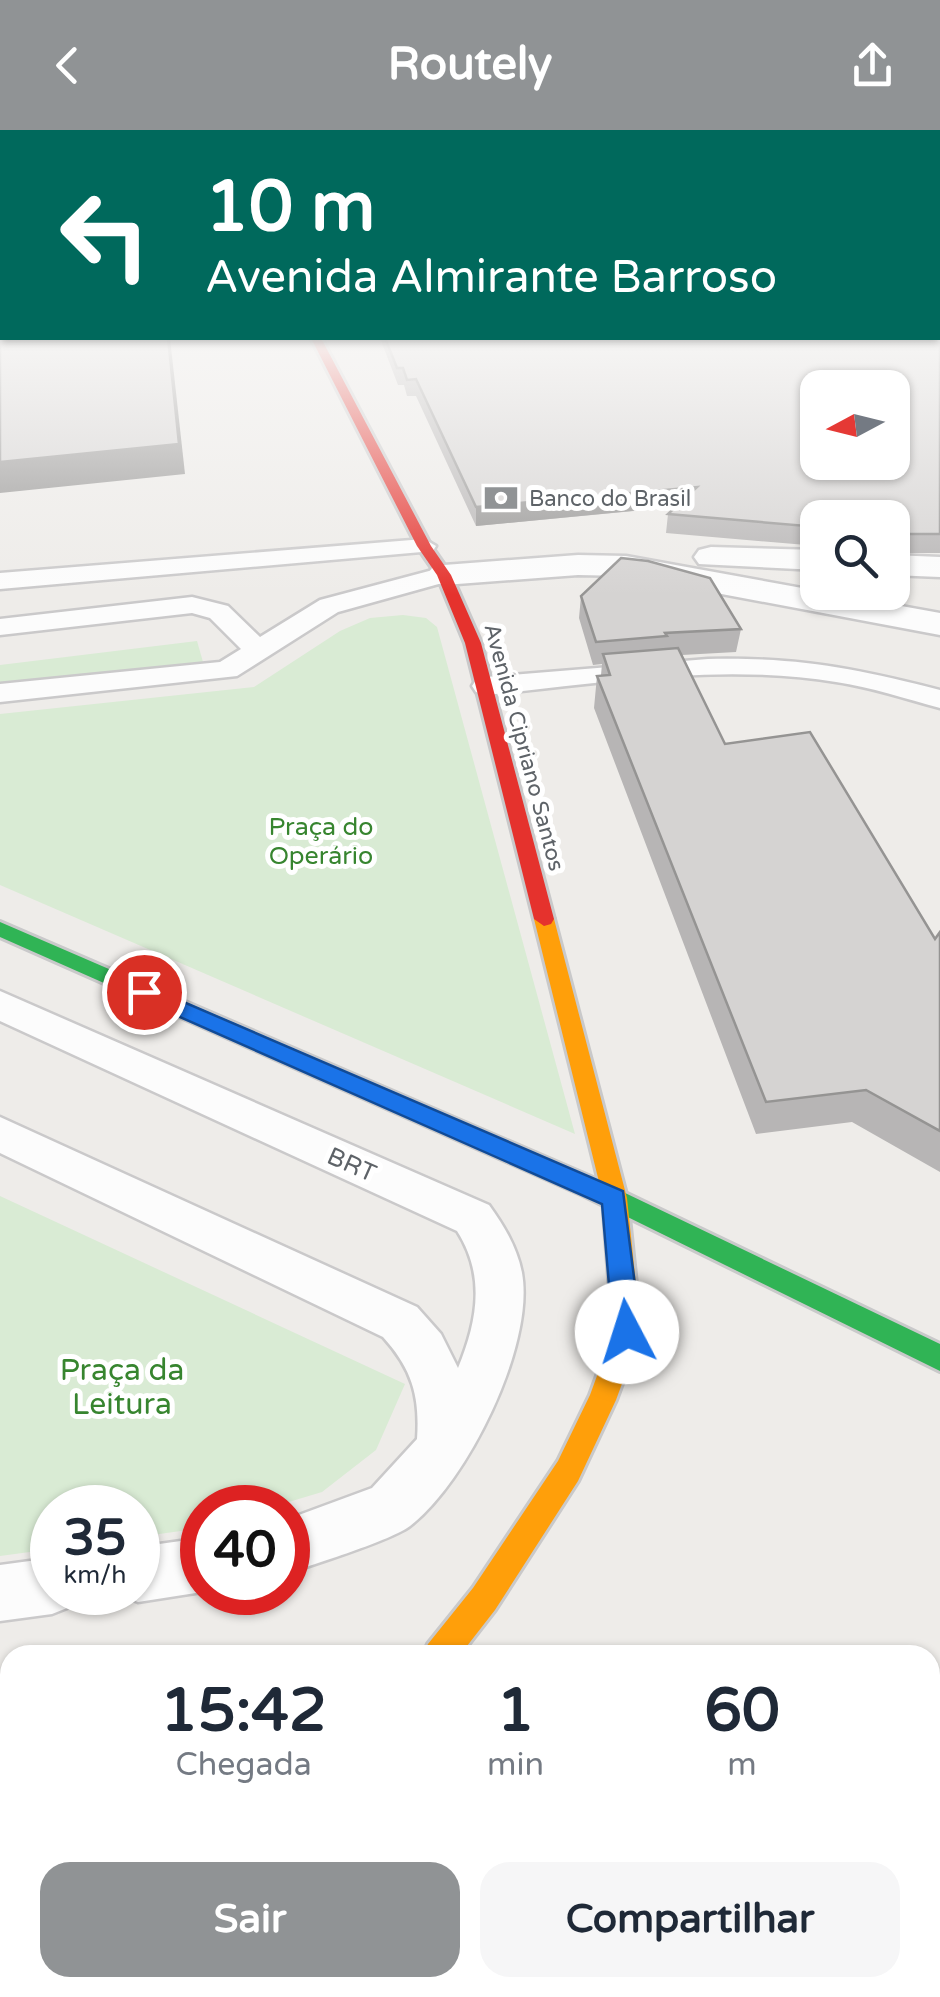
<!DOCTYPE html>
<html lang="pt">
<meta charset="utf-8">
<style>
body{margin:0;font-family:"Varela Round",sans-serif;background:#f6f6f7;color:#1f2937;height:100vh;display:flex;flex-direction:column;font-size:38px;white-space:nowrap}
*{box-sizing:border-box;margin:0}
p{font-size:32px;color:#747a83}
.icon{flex:none;width:55px;height:55px;fill:none;stroke:currentColor;stroke-width:2;stroke-linecap:round;stroke-linejoin:round}
.map{position:relative;flex:1;overflow:hidden}
.details{position:absolute;left:0px;top:1515px;width:940px;height:352px;display:flex;flex-direction:column;background:#fff;border-radius:30px 30px 0 0;box-shadow:0 2px 8px #0004}
.details>*{flex:none}
.banner{position:absolute;left:0px;top:0px;width:940px;height:210px;box-shadow:0 2px 8px #0004;background:#00695c;color:#fff;overflow:hidden}
.needle{width:65px;rotate:263deg}
.fabs{position:absolute;left:800px;top:240px;display:grid;gap:20px}
.fabs a{display:grid;place-items:center;width:110px;height:110px;border-radius:20px;background:#fff;box-shadow:0 2px 8px #0004;font-size:50px}
.speed{position:absolute;left:30px;top:1355px;display:flex;gap:20px;font-size:50px;font-weight:700;text-align:center}
.speed>*{display:grid;place-content:center;width:130px;height:130px;border-radius:50%;background:#fff;box-shadow:0 2px 8px #0004;line-height:1}
.speed small{font-size:25px;font-weight:400}
.speed .limit{border:15px solid #d22;background:#fff;color:#111}
.pin{position:absolute;display:grid;place-items:center;width:85px;height:85px;color:#fff;margin:-42px;border:5px solid #fff;border-radius:50%;box-shadow:0 2px 10px #0007}
.me{position:absolute;width:110px;margin:-55px;rotate:355deg;stroke-linejoin:round;filter:drop-shadow(0 0 8px #0008)}
.turn{display:flex;align-items:center;gap:35px;height:210px;padding:0 40px;font-size:45px}
.turn .icon{width:130px;height:130px;stroke-width:2.5}
.turn b{display:block;font-size:70px;line-height:85px}
.eta{display:flex;justify-content:space-evenly;align-items:center;height:170px;text-align:center}
.eta b{font-size:60px;font-weight:700;line-height:70px}
.cta{display:flex;gap:20px;margin-top:auto;padding:20px 40px}
.cta a{flex:1;height:115px;border-radius:30px;background:#909395;color:#fff;font-size:40px;font-weight:700;line-height:115px;text-align:center}
.cta a+a{background:#f6f6f7;color:#1f2937}
header{display:flex;justify-content:space-between;align-items:center;height:130px;padding:0 40px;background:#909395;color:#fff;font-size:45px;font-weight:700}
.map>svg:first-child{display:block}
.green{fill:#d9ebd4}
.lines{fill:none;stroke-linecap:round;stroke-linejoin:round}
.lane-casing{stroke:#cac9ca;stroke-width:5}
.street-casing{stroke:#cac9ca;stroke-width:5}
.fast-casing{stroke:#c9c9ca;stroke-width:6}
.slow-casing{stroke:#c9c9ca;stroke-width:6}
.jam-casing{stroke:#c9c9ca;stroke-width:6}
.lane{fill:#fcfcfc;fill-rule:evenodd}
.street{fill:#fcfcfc;fill-rule:evenodd}
.fast{fill:#30b455;fill-rule:evenodd}
.slow{fill:#ff9f0a;fill-rule:evenodd}
.jam{fill:#e5322d;fill-rule:evenodd}
.wall{fill:#b7b5b5}
.shaded-wall{fill:#959493}
.building{fill:#d5d3d2;stroke:#959493;stroke-width:2.5;fill-rule:evenodd}
.route{fill:#1a73e8;stroke:#114b97;stroke-width:2.5}
.labels{text-anchor:middle;stroke-width:10;stroke-linejoin:round;paint-order:stroke}
.far-poi-label{font-size:22px;fill:#5e6368;stroke:#fff;text-anchor:start}
.far-street-label{font-size:22px;fill:#5e6368;stroke:#fff}
.park-label{font-size:25px;fill:#37852f;stroke:#fff}
.street-label{font-size:25px;fill:#5e6368;stroke:#fff}
.near-park-label{font-size:30px;fill:#37852f;stroke:#fff}
</style>
<header><svg class="icon" aria-label="back" viewBox="0 0 24 24"><path d="M15 5l-7 7 7 7"/></svg>Routely<svg class="icon" aria-label="share" viewBox="0 0 24 24"><path d="M12 15V3M7 8l5-5 5 5M5 13v7h14v-7"/></svg></header>
<div class="map">
<svg width="940" height="1867" viewBox="0 0 940 1867">
<rect width="100%" height="100%" fill="#eeece9"/>
<!-- green -->
<g class="green">
<polygon points="403,485 426,488 437,497 575,1004 0,755 0,584 254,557 340,501 370,488"/>
<polygon points="197,511 205,539 0,559 0,535"/>
<polygon points="0,1066 405,1254 376,1320 322,1362 272,1377 202,1378 202,1398 138,1407 138,1378 52,1378 52,1419 0,1426"/>
</g>
<g class="lines">
<!-- lane casing -->
<g class="lane-casing">
<g id="lane">
<polygon points="424,409 436,416 433,421 0,459 0,443"/>
<polygon points="444,437 453,440 457,445 453,450 338,482 237,546 0,572 0,554 220,532 241,519 210,488 192,483 0,505 0,489 192,467 228,476 260,507 320,470"/>
<path d="M708,529c89,-2 146,9 232,31v18c-34,-9 -69,-21 -104,-26 -115,-19 -235,1 -350,13l-10,-3 -4,-6 4,-6 10,-3z"/>
<path d="M0,861l489,214c15,21 28,42 33,68 13,72 -55,209 -112,253 -18,14 -98,39 -122,47v-54l84,-31 45,-49c3,-43 -5,-70 -34,-102l-383,-184v-36l417,190 24,27 17,34c19,-46 28,-92 -1,-137l-457,-210z"/>
<polygon points="202,1408 202,1462 138,1472 118,1464 138,1462 138,1417"/>
<polygon points="52,1428 52,1462 77,1462 72,1476 52,1484 0,1491 0,1435"/>
</g>
</g>
<!-- street casing -->
<g class="street-casing">
<g id="street">
<polygon points="711,417 818,420 818,440 699,434 694,427 699,420"/>
<polygon points="578,425 626,426 940,483 940,505 626,446 578,445 444,455 432,452 427,445 432,438 444,435"/>
<polygon points="892,425 940,427 940,447 892,445"/>
<polygon points="220,1858 312,1858 314,1867 220,1867"/>
</g>
</g>
<!-- fast casing -->
<g class="fast-casing">
<g id="fast">
<polygon points="0,792 600,1051 940,1214 940,1241 583,1065 0,807"/>
<polygon points="10,1624 10,1658 0,1659 0,1625"/>
</g>
</g>
<!-- slow casing -->
<g class="slow-casing">
<polygon id="slow" points="544,782 554,789 627,1068 641,1202 616,1270 578,1351 495,1480 460,1525 423,1525 428,1514 473,1458 558,1331 590,1265 613,1202 603,1068 534,789"/>
</g>
<!-- jam casing -->
<g class="jam-casing">
<polygon id="jam" points="311,208 321,208 431,416 451,445 481,513 554,789 551,794 544,796 534,789 465,513 437,445 417,416"/>
</g>
<!-- lane -->
<use href="#lane" class="lane"/>
<!-- street -->
<use href="#street" class="street"/>
<!-- fast -->
<use href="#fast" class="fast"/>
<!-- slow -->
<use href="#slow" class="slow"/>
<!-- jam -->
<use href="#jam" class="jam"/>
</g>
<!-- wall -->
<g class="wall">
<polygon points="940,204 940,423 892,423 892,388 818,388 818,416 666,403 668,384 676,377 476,396 416,266 407,266 404,255 398,255 380,208 938,208"/>
<polygon points="581,466 741,499 736,522 682,525 725,614 935,809 940,802 940,1042 852,992 756,1004 594,578 597,546 601,545 602,534 593,535 579,488"/>
<polygon points="750,1858 928,1858 931,1867 752,1867"/>
</g>
<!-- shaded-wall -->
<g class="shaded-wall">
<polygon points="168,208 170,208 185,344 0,363 0,332"/>
<polygon points="697,357 694,375 476,396 476,377"/>
<polygon points="46,1858 64,1858 63,1867 46,1867"/>
</g>
<!-- building -->
<g class="building">
<polygon points="0,204 2,204 2,208 168,208 179,314 0,332"/>
<path d="M938,204h2v200h-48v-16h-74v9l-150,-13 29,-27 -221,20 -60,-128 -9,1 -4,-12h-6l-12,-30h553zM818,258h74v74h-74z"/>
<polygon points="621,428 648,431 710,448 741,499 665,503 667,506 596,512 581,466"/>
<polygon points="678,518 725,614 810,602 935,809 940,802 940,1001 866,960 766,972 597,546 610,545 603,524"/>
<polygon points="940,1629 940,1737 930,1738 930,1630"/>
<polygon points="10,1853 10,1858 46,1858 46,1867 0,1867 0,1854"/>
<polygon points="379,1858 537,1858 539,1867 380,1867"/>
<polygon points="765,1858 928,1858 931,1867 768,1867"/>
</g>
<!-- sky -->
<linearGradient id="sky" x2="0" y2="1"><stop stop-color="#97c8ee"/><stop offset="0.44" stop-color="#f7f6f5"/><stop offset="1" stop-color="#f7f6f5" stop-opacity="0"/></linearGradient>
<rect width="940" height="465" fill="url(#sky)"/>
<!-- route -->
<polygon class="route" points="144,855 623,1061 641,1202 637,1211 627,1215 617,1211 613,1202 602,1074 137,868 134,862"/>
<!-- icons -->
<defs>
<g id="bank-bare" transform="scale(2.7)"><path d="M-6-4H6V4H-6ZM0-2.3a2.3 2.3 0 1 0 0 4.6a2.3 2.3 0 1 0 0-4.6Z" fill="#909395" stroke="#fff" stroke-width="2.5" paint-order="stroke"/></g>
</defs>
<g fill-rule="evenodd">
<use href="#bank-bare" x="501" y="368"/>
</g>
<g class="labels">
<!-- far-poi labels -->
<g class="far-poi-label">
<text x="529" y="376">Banco do Brasil</text>
</g>
<!-- far-street labels -->
<g class="far-street-label">
<text transform="translate(525 617) rotate(75)" y="8">Avenida Cipriano Santos</text>
</g>
<!-- park labels -->
<g class="park-label">
<text x="321" y="705">Praça do<tspan x="321" dy="29">Operário</tspan></text>
</g>
<!-- street labels -->
<g class="street-label">
<text transform="translate(352 1034) rotate(24)" y="9">BRT</text>
</g>
<!-- near-park labels -->
<g class="near-park-label">
<text x="122" y="1250">Praça da<tspan x="122" dy="34">Leitura</tspan></text>
</g>
</g>
</svg>
<div class="fabs">
<a><svg class="needle" viewBox="-14 -14 28 28"><path d="M0-13l5 13h-10z" fill="#e53935"/><path d="M0 13l5-13h-10z" fill="#747a83"/></svg></a>
<a><svg class="icon" aria-label="search" viewBox="0 0 24 24"><circle cx="10" cy="10" r="6"/><path d="M15 15l6 6"/></svg></a>
</div>
<div class="speed"><div>35<small>km/h</small></div><div class="limit">40</div></div>
<div class="pin" style="left:144px;top:862px;background:#d93025"><svg class="icon" aria-label="arrive" viewBox="0 0 24 24"><path d="M6 21V4h12l-3 4 3 4H6"/></svg></div>
<svg class="me" style="left:627px;top:1202px" viewBox="-20 -20 40 40"><circle r="19" fill="#fff"/><path d="M0-13L10 11 0 6-10 11z" fill="#1a73e8"/></svg>
<div class="banner">
<div class="turn"><svg class="icon" aria-label="left" viewBox="0 0 24 24"><path d="M17 20v-9H6M10 6l-5 5 5 5"/></svg><div><b>10 m</b>Avenida Almirante Barroso</div></div>
</div>
<section class="details">
<div class="eta">
<div><b>15:42</b><p>Chegada</p></div>
<div><b>1</b><p>min</p></div>
<div><b>60</b><p>m</p></div>
</div>
<div class="cta"><a>Sair</a><a>Compartilhar</a></div>
</section>
</div>
